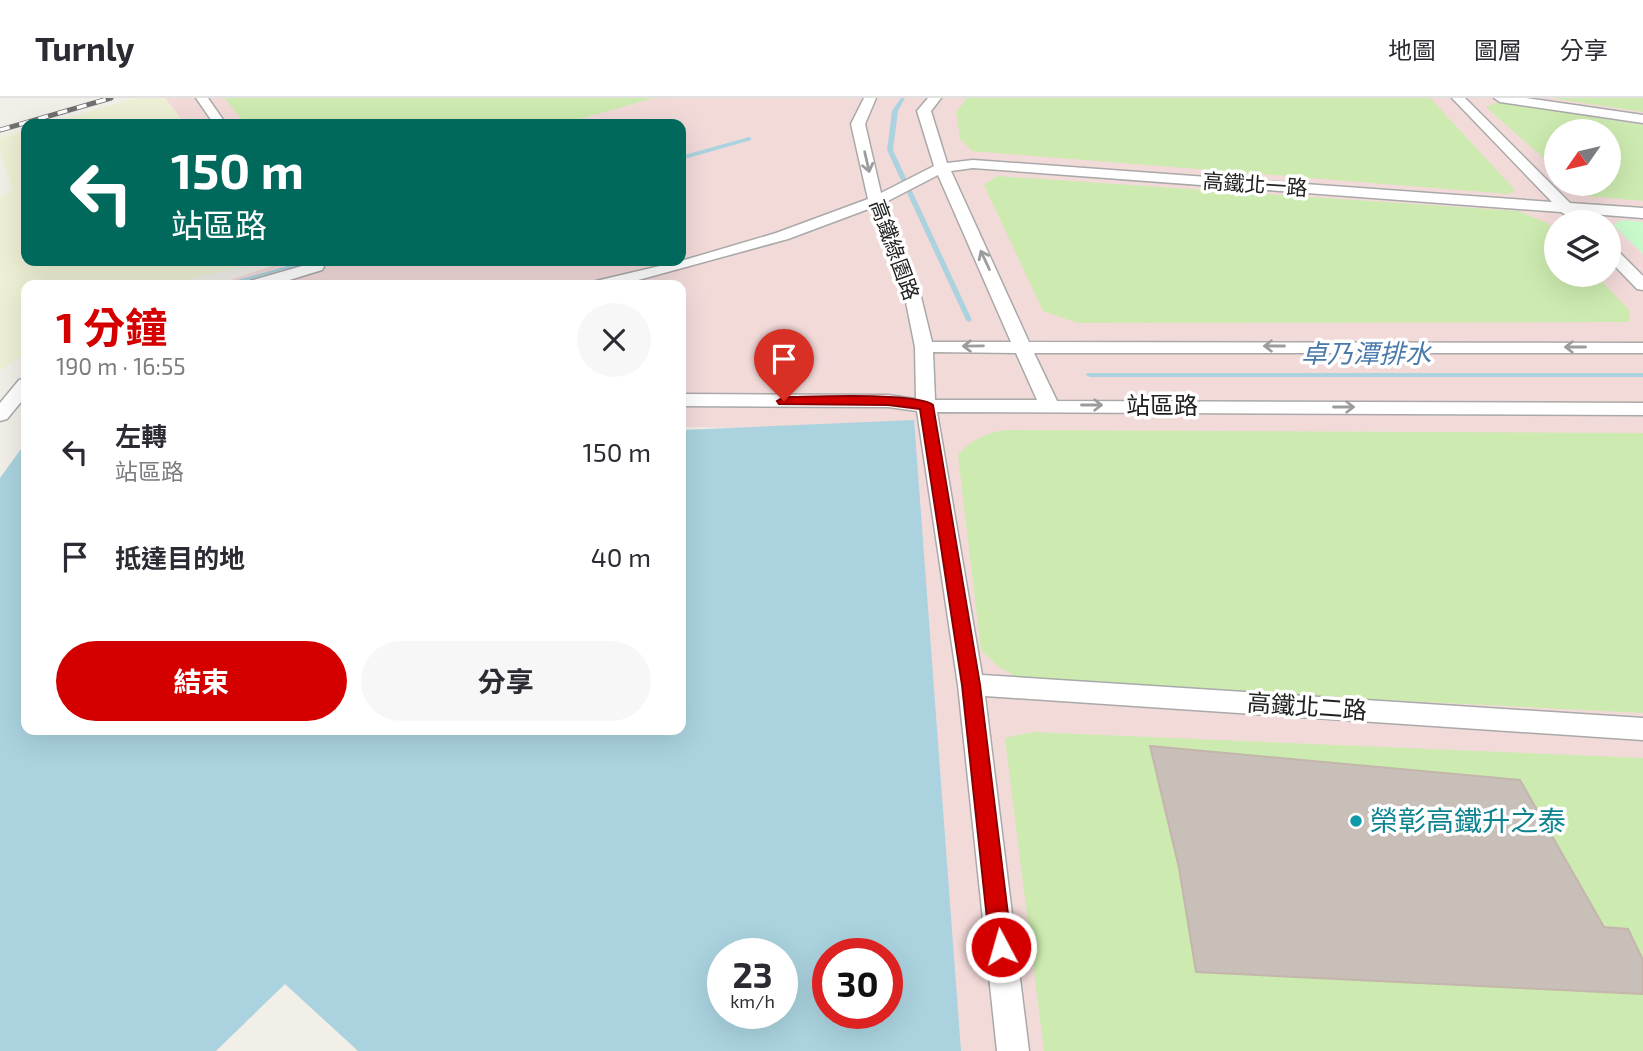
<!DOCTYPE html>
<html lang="zh-TW">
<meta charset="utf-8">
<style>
body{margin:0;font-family:"Exo 2","Noto Sans TC",sans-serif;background:#f7f7f7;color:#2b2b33;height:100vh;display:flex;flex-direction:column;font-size:26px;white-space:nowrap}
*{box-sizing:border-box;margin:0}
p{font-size:23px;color:#7c7c81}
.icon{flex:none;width:38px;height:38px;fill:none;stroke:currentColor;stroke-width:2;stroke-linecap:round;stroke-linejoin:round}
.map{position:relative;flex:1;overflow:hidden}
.details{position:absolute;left:21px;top:182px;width:665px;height:455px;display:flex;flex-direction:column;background:#fff;border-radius:14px;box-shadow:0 7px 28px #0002}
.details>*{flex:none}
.top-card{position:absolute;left:21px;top:21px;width:665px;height:147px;border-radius:14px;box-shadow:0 7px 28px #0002;background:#00695c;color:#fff;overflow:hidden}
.needle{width:46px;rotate:236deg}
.fabs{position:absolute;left:1544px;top:21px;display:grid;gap:14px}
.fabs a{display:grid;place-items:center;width:77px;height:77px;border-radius:50%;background:#fff;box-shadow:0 7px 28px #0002;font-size:35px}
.speed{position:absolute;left:707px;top:840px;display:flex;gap:14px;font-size:35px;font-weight:700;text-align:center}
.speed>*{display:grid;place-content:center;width:91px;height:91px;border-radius:50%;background:#fff;box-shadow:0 7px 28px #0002;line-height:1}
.speed small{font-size:18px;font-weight:400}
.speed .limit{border:10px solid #d22;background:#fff;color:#111}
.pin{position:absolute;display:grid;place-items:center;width:60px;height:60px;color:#fff;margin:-72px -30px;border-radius:50% 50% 50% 0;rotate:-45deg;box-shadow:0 0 7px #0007}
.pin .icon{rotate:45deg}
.me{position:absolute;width:77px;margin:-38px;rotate:354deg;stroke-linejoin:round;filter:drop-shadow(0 0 5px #0008)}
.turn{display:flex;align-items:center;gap:24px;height:147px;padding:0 35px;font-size:32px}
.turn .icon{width:91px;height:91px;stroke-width:2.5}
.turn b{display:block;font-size:49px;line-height:60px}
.round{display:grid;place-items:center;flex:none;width:74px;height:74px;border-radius:37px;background:#f7f7f7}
.headline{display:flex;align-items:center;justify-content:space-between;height:119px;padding:0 35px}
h1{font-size:42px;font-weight:700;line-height:52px;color:#d40000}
.action{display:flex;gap:14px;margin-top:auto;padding:14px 35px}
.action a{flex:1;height:80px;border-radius:42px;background:#d40000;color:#fff;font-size:28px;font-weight:700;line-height:80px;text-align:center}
.action a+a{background:#f7f7f7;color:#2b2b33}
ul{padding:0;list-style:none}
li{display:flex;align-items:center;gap:21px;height:105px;padding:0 35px}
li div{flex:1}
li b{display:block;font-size:26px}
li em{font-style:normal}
header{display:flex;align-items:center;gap:42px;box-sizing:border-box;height:98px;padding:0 35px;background:#fff;border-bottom:2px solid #e1e1e2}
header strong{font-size:33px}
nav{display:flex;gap:38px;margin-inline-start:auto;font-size:24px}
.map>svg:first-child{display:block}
.commercial{fill:#f2dad9;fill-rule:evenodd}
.farmland{fill:#eef0d5}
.grass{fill:#cdebb0}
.park{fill:#c8facc}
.water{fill:#aad3df;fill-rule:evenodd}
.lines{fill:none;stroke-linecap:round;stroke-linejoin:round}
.stream{fill:#aad3df;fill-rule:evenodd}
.building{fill:#c7bfb8;stroke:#c4b6ab;stroke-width:2}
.street-casing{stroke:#a9a9a9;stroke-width:3}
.street{fill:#fff;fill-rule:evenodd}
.rail-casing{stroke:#707070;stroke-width:5}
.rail{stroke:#fff;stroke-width:3.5;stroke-dasharray:10;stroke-linecap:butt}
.oneway{stroke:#9c9c9c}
.route{fill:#d40000;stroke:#8a0000;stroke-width:2}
.culture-dot{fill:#0f9aa8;stroke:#fff;stroke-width:2.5}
.labels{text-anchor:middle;stroke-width:7;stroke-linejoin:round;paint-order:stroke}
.far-street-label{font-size:21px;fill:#222;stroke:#fff}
.street-label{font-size:24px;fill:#222;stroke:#fff}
.water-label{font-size:26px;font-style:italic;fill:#4a7aab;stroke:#fff}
.near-culture-label{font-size:28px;fill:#0d838f;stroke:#fff;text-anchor:start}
</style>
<header>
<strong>Turnly</strong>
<nav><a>地圖</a><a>圖層</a><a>分享</a></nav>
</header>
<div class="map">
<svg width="1643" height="953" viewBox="0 0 1643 953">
<rect width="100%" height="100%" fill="#f2efe9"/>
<!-- commercial -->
<path class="commercial" d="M158,0h1485v953h-716l-50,-621 -196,-3v-142h-466l72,-24h394v-137h-503zM1556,33h52v53h-52zM1556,124h52v53h-52z"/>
<!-- farmland -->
<g class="farmland">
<polygon points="135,0 165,0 185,26 47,26"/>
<polygon points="26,32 26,163 267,163 164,187 26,187 26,254 0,273 0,99 12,91 0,53 0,40"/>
</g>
<!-- grass -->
<g class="grass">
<polygon points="225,0 654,0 562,26 245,26"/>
<polygon points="967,0 1430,0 1515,92 1509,96 972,53 960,41 956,14"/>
<polygon points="1551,0 1643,0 1643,14"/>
<polygon points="1498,4 1643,27 1643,103 1586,98 1572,86 1608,86 1608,33 1556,33 1556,71 1486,9"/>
<polygon points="997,78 1518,113 1547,125 1556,134 1556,177 1596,177 1630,213 1629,224 1078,225 1043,213 984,87"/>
<path d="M1004,332l639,3v280l-616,-31 -28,-15 -18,-17 -23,-195c13,-15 26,-21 46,-25z"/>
<polygon points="1032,634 1643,660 1643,953 1044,953 1005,640"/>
</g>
<!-- park -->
<polygon class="park" points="1622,122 1643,124 1643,156 1613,127"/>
<!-- water -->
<path class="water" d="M914,322l47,631h-603l-73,-67 -69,67h-216v-573l26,-36v288h655v-300zM723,856h59v59h-59zM828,856h59v59h-59z"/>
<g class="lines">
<!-- stream -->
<g class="stream">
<polygon points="901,0 905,0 898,13 893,52 972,222 971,223 969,224 966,222 887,52 892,13"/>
<polygon points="749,39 751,40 751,42 681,62 681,58"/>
<polygon points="305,163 314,163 229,187 220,187"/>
<polygon points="1087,275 1643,275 1643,279 1090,279 1086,277"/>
</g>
</g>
<!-- building -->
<polygon class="building" points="1150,648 1520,682 1604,829 1628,831 1643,862 1643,896 1196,874 1179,770"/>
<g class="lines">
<!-- street casing -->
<g class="street-casing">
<g id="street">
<polygon points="196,0 208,0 226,26 214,26"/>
<path d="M864,0h12l-11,26 16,69 53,-27 -17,-55 11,-13h13l-10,13 16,52 26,-3 579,42 -100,-104h13l105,105 73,5v10l-65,-5 -7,5 -10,-6 -588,-44 -22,3 78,171 614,1v10h-609l23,48 586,2v12l-706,-3 45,263 661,43v22l-658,-44 44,355h-32l-39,-366 -41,-274 -29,-4 -207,-1v-12l207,1 28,4 -1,-52 -10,-50 -34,-89 -83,31 -168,46h-26l2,-4 85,-20 95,-28 92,-34 -17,-75zM938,77l73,167h-79l-11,-45 -37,-94zM933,254l83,1 21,47h-102z"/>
<polygon points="1494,0 1526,0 1643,17 1643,25 1500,4"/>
<polygon points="1608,147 1614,149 1643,178 1643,192 1637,191 1608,161"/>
<polygon points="316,164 322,166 324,169 322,172 273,187 248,187 250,183"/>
<polygon points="26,280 26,298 7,321 0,323 0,305 19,282"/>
</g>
</g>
<!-- street -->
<use href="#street" class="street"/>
<!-- rail casing -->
<g class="rail-casing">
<polyline id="rail" points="0,32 111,0"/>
</g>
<!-- rail -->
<use href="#rail" class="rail"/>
</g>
<!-- one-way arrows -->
<defs><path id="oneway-shaft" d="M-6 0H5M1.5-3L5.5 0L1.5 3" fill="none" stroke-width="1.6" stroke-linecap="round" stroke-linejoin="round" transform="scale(1.75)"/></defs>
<g class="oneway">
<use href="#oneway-shaft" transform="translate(867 64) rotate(77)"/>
<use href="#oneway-shaft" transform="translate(985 162) rotate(-115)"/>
<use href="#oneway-shaft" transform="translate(973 248) rotate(179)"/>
<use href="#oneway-shaft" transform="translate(1274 248) rotate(-180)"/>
<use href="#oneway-shaft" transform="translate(1575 249) rotate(-180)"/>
<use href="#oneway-shaft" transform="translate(1092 307)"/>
<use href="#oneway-shaft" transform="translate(1344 309)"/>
</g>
<!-- route -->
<path class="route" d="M784,299c26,0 134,-5 149,8l47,280 32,262 -3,7 -8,3 -8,-3 -3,-7 -28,-262 -42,-276 -32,-4 -109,-1 -2,-3z"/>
<!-- markers -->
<circle class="culture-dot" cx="1356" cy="723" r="7"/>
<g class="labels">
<!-- far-street labels -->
<g class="far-street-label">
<text transform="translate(1255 87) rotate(4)" y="7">高鐵北一路</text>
<text transform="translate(894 152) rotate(70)" y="7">高鐵綠園路</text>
</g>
<!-- street labels -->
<g class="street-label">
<text x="1162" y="316">站區路</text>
<text transform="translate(1307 609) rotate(4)" y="8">高鐵北二路</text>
</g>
<!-- water labels -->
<g class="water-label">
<text x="1366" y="265">卓乃潭排水</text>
</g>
<!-- near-culture labels -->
<g class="near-culture-label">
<text x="1370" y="733">榮彰高鐵升之泰</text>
</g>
</g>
</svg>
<div class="fabs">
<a><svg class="needle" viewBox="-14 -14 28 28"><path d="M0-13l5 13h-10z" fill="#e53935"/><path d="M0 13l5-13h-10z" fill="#7c7c81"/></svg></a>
<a><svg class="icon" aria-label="layers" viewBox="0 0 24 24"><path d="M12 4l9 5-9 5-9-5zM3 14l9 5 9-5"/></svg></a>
</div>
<div class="speed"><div>23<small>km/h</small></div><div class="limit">30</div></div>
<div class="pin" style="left:784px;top:303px;background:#d93025"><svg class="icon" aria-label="arrive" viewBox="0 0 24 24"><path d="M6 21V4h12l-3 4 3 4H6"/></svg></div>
<svg class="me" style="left:1001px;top:849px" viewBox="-20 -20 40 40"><circle r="17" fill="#d40000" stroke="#fff" stroke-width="3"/><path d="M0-11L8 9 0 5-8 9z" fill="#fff"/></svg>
<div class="top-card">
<div class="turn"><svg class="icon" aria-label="left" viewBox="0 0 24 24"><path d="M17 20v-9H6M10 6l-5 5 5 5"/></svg><div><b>150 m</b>站區路</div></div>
</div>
<section class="details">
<div class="headline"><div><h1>1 分鐘</h1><p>190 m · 16:55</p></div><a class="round"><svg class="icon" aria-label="close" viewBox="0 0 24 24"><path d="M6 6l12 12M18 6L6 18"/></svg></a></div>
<ul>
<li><svg class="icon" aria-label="left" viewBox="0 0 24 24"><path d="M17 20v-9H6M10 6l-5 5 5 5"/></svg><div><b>左轉</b><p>站區路</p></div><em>150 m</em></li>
<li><svg class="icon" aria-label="arrive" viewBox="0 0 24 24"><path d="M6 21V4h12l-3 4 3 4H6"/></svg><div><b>抵達目的地</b></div><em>40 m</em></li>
</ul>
<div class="action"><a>結束</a><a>分享</a></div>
</section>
</div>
